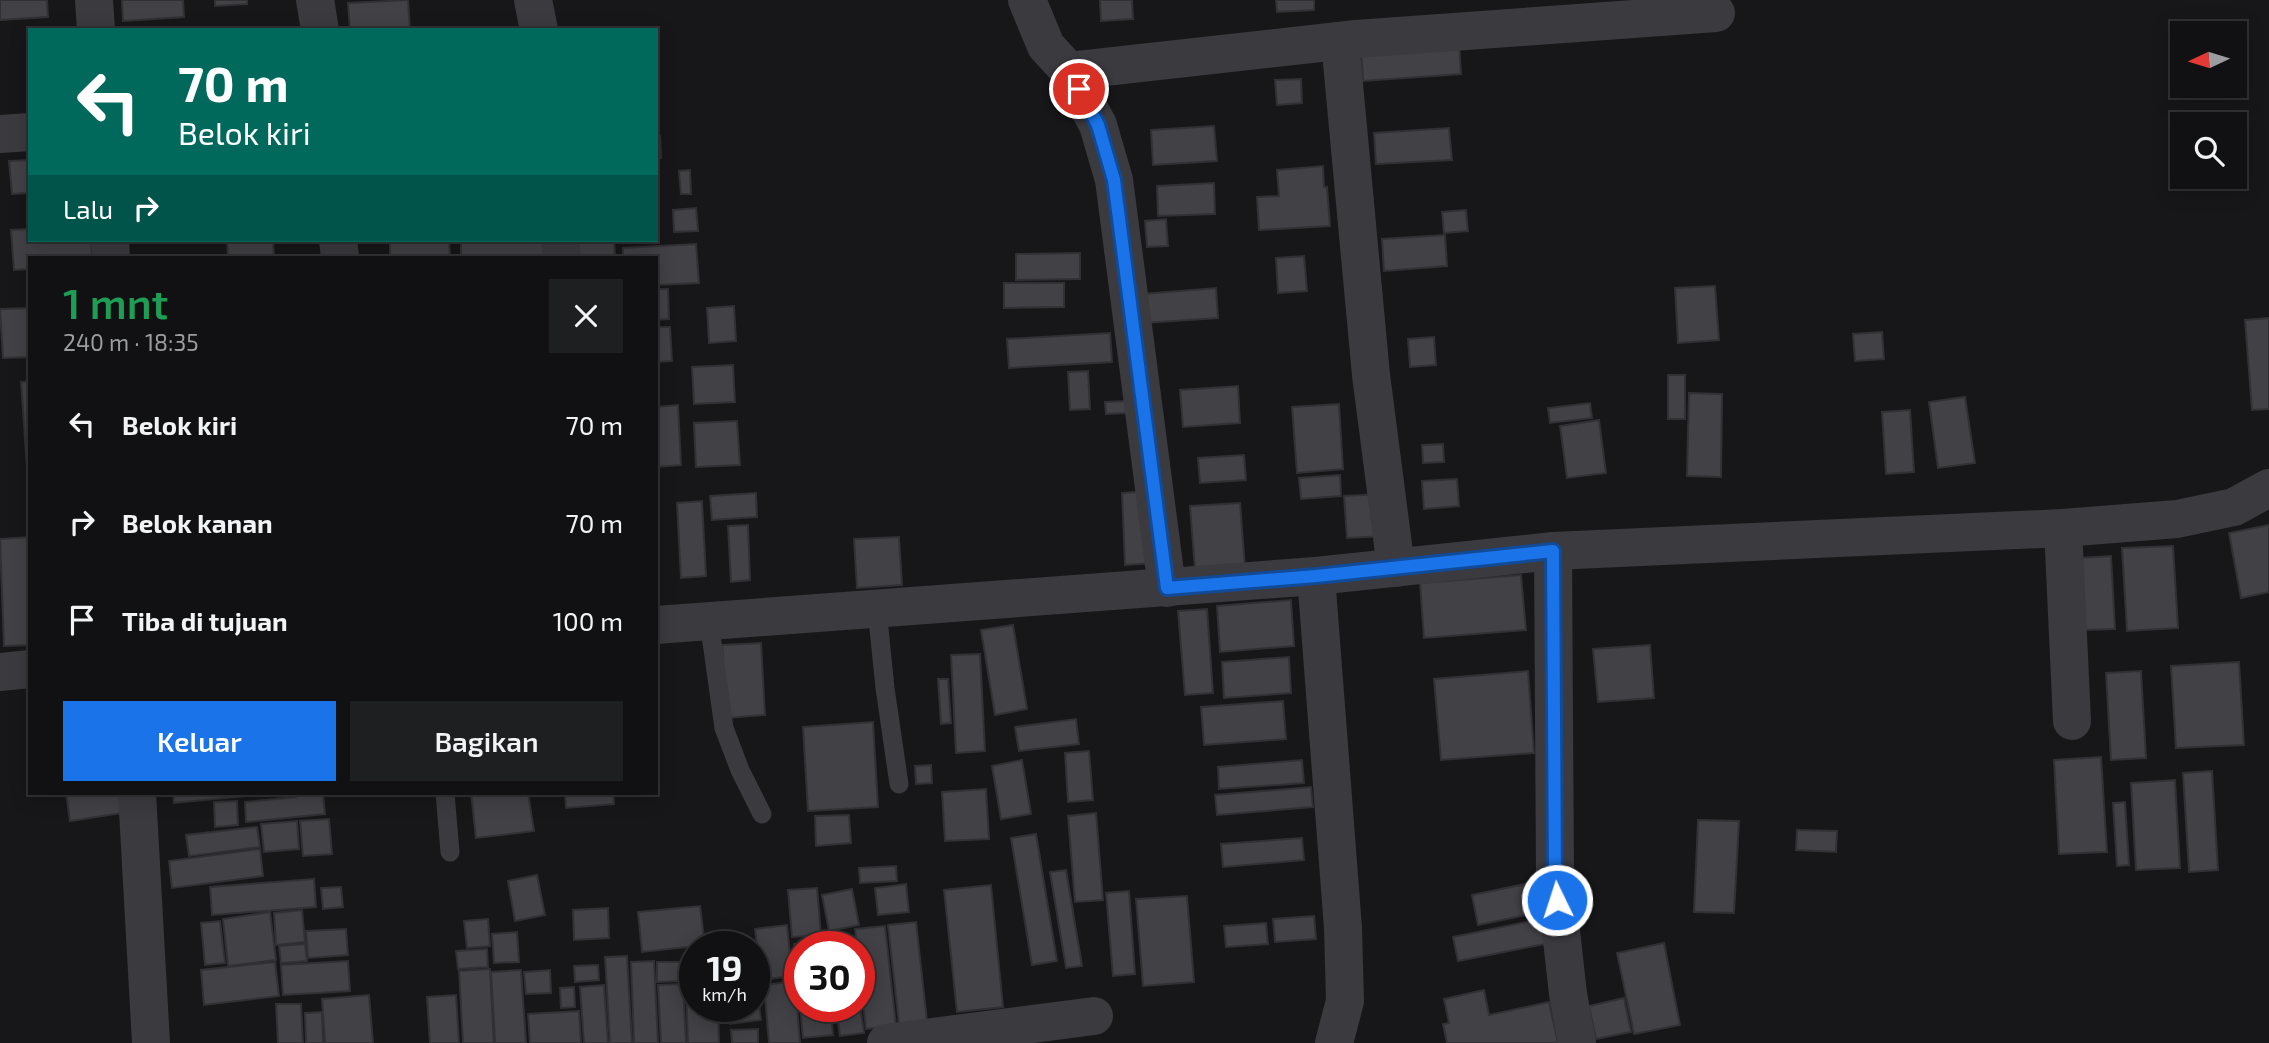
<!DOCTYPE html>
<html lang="id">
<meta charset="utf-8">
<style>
body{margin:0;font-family:"Exo 2",sans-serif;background:#1e1f21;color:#f1f3f6;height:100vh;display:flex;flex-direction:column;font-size:26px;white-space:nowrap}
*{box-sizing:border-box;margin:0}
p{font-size:23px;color:#9c9da0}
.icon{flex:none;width:38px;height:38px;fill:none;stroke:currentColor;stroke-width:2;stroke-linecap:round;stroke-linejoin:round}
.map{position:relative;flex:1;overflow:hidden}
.panel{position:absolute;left:28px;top:256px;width:630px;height:539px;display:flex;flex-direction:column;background:#111113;border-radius:0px;box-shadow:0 4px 18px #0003,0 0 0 2px #303133}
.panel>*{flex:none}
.hud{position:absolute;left:28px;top:28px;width:630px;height:214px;border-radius:0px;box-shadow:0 4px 18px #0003,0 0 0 2px #303133;background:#00695c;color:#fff;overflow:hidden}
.needle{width:46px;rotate:266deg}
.tools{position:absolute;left:2170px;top:21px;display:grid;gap:14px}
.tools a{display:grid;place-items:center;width:77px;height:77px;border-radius:0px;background:#111113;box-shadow:0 4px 18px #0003,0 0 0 2px #303133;font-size:35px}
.speed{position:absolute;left:679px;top:931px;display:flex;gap:14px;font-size:35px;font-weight:700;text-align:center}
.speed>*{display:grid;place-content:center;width:91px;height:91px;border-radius:50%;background:#111113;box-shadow:0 4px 18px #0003,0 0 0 2px #303133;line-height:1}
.speed small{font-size:18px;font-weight:400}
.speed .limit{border:10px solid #d22;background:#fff;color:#111}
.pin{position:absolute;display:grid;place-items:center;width:60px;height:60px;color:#fff;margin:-30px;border:4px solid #fff;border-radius:50%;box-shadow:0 2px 7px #0007}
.me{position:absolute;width:77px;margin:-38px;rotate:356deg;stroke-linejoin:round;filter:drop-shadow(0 0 5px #0008)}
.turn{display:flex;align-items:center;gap:24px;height:147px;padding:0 35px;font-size:32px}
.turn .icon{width:91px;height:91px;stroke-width:2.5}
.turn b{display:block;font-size:49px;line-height:60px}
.then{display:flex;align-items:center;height:66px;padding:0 35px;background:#0003;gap:14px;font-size:26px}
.round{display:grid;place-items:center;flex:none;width:74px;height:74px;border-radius:0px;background:#1e1f21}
.summary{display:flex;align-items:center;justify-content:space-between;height:119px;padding:0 35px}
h1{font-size:42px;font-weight:600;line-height:52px;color:#1e9e55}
.primary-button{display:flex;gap:14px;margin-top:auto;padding:14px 35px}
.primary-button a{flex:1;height:80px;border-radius:0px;background:#1a73e8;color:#fff;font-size:28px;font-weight:600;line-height:80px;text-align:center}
.primary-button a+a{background:#1e1f21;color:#f1f3f6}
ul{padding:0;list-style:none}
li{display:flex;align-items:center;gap:21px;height:98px;padding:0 35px}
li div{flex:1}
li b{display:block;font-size:26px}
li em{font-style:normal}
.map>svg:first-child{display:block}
.building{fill:#414146;stroke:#313135;stroke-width:2}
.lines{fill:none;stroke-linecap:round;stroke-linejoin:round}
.service{stroke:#3a3a3f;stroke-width:19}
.minor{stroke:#3a3a3f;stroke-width:38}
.tertiary{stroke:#3a3a3f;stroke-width:38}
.route-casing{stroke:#114b97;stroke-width:18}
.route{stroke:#1a73e8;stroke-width:12}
</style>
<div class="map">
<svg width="2269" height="1043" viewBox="0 0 2269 1043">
<rect width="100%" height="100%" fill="#171719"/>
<!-- building -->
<g class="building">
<polygon points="0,0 47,0 48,17 0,20"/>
<polygon points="122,0 183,0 184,17 123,21"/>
<polygon points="215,0 247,0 247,4 215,6"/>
<polygon points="408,0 410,30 350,30 348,3"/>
<polygon points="1100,0 1132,0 1133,19 1101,21"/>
<polygon points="1276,0 1314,0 1314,10 1277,12"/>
<polygon points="1459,40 1461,74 1363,81 1361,47"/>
<polygon points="1301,79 1302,103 1277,105 1275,80"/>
<polygon points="1214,126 1217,161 1153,165 1151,130"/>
<polygon points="1449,128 1452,160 1376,164 1374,133"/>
<polygon points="656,136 660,136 661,158 656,158"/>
<polygon points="30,160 30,193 12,194 9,161"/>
<polygon points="1323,166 1324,187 1327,187 1330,226 1259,230 1257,197 1279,196 1277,170"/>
<polygon points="690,170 691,194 681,194 679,171"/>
<polygon points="1214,183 1215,214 1158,216 1157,186"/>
<polygon points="696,208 698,231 674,232 673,210"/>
<polygon points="1466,210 1468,231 1444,233 1442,212"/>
<polygon points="1166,219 1168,246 1147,247 1145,221"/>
<polygon points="30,229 30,240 91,240 92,257 30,257 30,269 14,270 11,230"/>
<polygon points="1445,235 1447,266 1384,271 1382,239"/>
<polygon points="227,240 273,240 274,257 228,257"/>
<polygon points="390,240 449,240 450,257 390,257"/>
<rect x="461" y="240" width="83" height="17"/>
<polygon points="578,240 614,240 615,257 579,257"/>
<polygon points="696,244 699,283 656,285 656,257 623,257 623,248"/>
<polygon points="1080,253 1080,279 1016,280 1016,254"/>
<polygon points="1304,256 1307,291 1278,293 1276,258"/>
<polygon points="1004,283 1064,283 1064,307 1004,308"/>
<polygon points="1715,286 1719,340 1678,343 1675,288"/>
<polygon points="1216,288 1218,318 1145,323 1143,294"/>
<polygon points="656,289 668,289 669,319 656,320"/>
<polygon points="734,306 736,341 709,343 707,308"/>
<polygon points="30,308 30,357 3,358 0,309"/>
<polygon points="2269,318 2269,409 2252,410 2245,320"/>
<polygon points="656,327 670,327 672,361 656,362"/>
<polygon points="1882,332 1884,359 1855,361 1853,334"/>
<polygon points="1110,333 1112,362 1009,368 1007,339"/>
<polygon points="1434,337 1436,365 1410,367 1408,339"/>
<polygon points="733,365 735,402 694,404 692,367"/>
<polygon points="1088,371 1090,409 1070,410 1068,372"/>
<rect x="1668" y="375" width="17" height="44"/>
<polygon points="30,381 30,510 21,382"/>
<polygon points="1238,386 1240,423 1183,427 1180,390"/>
<polygon points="1689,393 1722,394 1721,477 1687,476"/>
<polygon points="1965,397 1975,463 1938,468 1929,402"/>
<polygon points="1126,401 1127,413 1106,414 1105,402"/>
<polygon points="1590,403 1592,418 1550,423 1548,408"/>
<polygon points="1339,404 1343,469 1297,473 1292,407"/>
<polygon points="678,405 681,465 656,467 656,407"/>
<polygon points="1910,410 1914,472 1886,474 1882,412"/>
<polygon points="1599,420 1606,473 1567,478 1560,426"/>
<polygon points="737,421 740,465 696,467 694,423"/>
<polygon points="1443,444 1444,462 1423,463 1422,445"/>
<polygon points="1244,455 1246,480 1200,483 1198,458"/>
<polygon points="1340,475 1341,496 1301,499 1299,478"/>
<polygon points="1457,479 1459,506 1424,509 1422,481"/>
<polygon points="1152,491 1155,563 1125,565 1122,493"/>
<polygon points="756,493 757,517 712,520 710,496"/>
<polygon points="1382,494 1385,536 1347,538 1344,496"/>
<polygon points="702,501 706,576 681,578 677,503"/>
<polygon points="1240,503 1245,567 1195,570 1190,506"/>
<polygon points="748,525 750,580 731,582 728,526"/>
<polygon points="2269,525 2269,592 2241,598 2229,533"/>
<polygon points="30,537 30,645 4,646 0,539"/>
<polygon points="899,537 902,585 857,588 854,539"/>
<polygon points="2173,546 2178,628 2127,631 2122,548"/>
<polygon points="2111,556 2115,629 2083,630 2079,558"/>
<polygon points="1521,575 1526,630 1424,638 1420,583"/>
<polygon points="1291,600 1294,646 1220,652 1217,606"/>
<polygon points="1207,609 1213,693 1185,695 1178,611"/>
<polygon points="1013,625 1027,709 995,715 981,630"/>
<polygon points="761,643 765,715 726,718 722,645"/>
<polygon points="1650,645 1654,698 1598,702 1593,649"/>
<polygon points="980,654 985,751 956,753 951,655"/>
<polygon points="1289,657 1291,693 1224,698 1222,662"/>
<polygon points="2239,662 2244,745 2176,748 2171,666"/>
<polygon points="1528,671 1534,753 1441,760 1434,679"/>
<polygon points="2141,671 2146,758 2111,760 2106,673"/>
<polygon points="938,679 948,679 951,723 941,724"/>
<polygon points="1283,701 1286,739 1204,745 1201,707"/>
<polygon points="1076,719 1079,744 1019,751 1015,727"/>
<polygon points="873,722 878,807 808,811 803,727"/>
<polygon points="1089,751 1093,800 1068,802 1065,753"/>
<polygon points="2101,757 2107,852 2059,854 2054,760"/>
<polygon points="1022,760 1031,814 1001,819 992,766"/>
<polygon points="1302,760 1304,783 1219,789 1218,767"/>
<polygon points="931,765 932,783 916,784 915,766"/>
<polygon points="2212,771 2218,870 2189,872 2183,773"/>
<polygon points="2175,780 2180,868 2136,870 2131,783"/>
<polygon points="1311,787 1313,807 1217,815 1215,795"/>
<polygon points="986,789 989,839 945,841 942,792"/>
<polygon points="66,793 127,793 129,812 70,821"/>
<polygon points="173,793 255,793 255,795 174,803"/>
<polygon points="296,793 323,794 325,814 246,822 245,802 296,797"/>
<polygon points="471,793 528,793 534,831 476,838"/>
<polygon points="565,793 613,793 614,804 566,808"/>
<polygon points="237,801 238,825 215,827 214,802"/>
<polygon points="2125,802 2129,865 2117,866 2113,803"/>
<polygon points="1096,813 1103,900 1075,902 1068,816"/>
<polygon points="849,815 851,843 816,846 815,816"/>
<polygon points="329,819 332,854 303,856 300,821"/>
<polygon points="1698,820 1739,821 1734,913 1694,912"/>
<polygon points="297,821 299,849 264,852 261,824"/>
<polygon points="257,827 260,847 189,856 186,835"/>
<polygon points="1797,830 1837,831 1836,852 1796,850"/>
<polygon points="1036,834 1057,961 1032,965 1011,838"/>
<polygon points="1302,838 1304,860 1223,867 1221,844"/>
<polygon points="260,849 263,876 172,888 169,861"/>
<polygon points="896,866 897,881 860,883 859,868"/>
<polygon points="1066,870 1082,966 1066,968 1050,872"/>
<polygon points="537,875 545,915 515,921 508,881"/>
<polygon points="314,879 316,907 212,915 210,887"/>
<polygon points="1535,882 1541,912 1478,925 1472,895"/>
<polygon points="906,884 909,912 878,915 875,888"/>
<polygon points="991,885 1003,1007 957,1012 944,890"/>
<polygon points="341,887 343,907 323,909 321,888"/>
<polygon points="817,888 821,935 792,937 788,890"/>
<polygon points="852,889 859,925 829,931 822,895"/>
<polygon points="1129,891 1135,974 1113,976 1106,893"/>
<polygon points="1187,896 1194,982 1143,986 1136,899"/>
<polygon points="700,906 705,945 642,952 638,912"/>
<polygon points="608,908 609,938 574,940 573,910"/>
<polygon points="302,910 305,942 276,945 274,913"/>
<polygon points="270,912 276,960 228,966 223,919"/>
<polygon points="1314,916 1316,939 1275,942 1273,919"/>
<polygon points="1545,918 1550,943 1458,961 1453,937"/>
<polygon points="488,919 490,946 467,948 464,921"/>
<polygon points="220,921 225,963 205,965 201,923"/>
<polygon points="916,922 927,1021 899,1024 888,925"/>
<polygon points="1266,923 1268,944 1226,947 1224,926"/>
<polygon points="787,925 792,976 761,980 755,929"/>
<polygon points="885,926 896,1026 866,1029 859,969 859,947 857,947 855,929"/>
<polygon points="346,929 348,955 308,958 306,931"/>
<polygon points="517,932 519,962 494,963 492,934"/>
<polygon points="851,938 852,947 828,947 827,941"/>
<polygon points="824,941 825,947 800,947 800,1002 794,944"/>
<polygon points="1664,943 1680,1025 1634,1034 1617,953"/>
<polygon points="305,944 307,961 281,963 279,946"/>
<polygon points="487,949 488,967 458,969 456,951"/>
<polygon points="627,956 632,1043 610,1043 605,957"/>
<polygon points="348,961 350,991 283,995 281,965"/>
<polygon points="654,961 658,1043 634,1043 631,962"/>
<polygon points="275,962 279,996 204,1005 201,970"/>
<polygon points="657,962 680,962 681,981 657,982"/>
<polygon points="695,962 695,1006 718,1006 719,1043 688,1043 685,963"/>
<polygon points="598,965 599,980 575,982 574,966"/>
<polygon points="754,966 761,1020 730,1024 727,1006 754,1006"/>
<polygon points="490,969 494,1043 463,1043 459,971"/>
<polygon points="521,970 526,1043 495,1043 491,972"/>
<polygon points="550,970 551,993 526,994 524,972"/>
<polygon points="795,981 800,1043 769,1043 764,985"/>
<polygon points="683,984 686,1043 661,1043 658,985"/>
<polygon points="604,985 608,1043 584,1043 580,987"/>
<polygon points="574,987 575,1007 561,1008 560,988"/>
<polygon points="1484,990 1489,1015 1549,1002 1558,1043 1447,1043 1443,1024 1449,1023 1444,999"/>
<polygon points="369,995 373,1043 325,1043 322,999"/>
<polygon points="456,995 459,1043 430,1043 427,997"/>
<polygon points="1624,998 1631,1032 1596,1039 1589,1006"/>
<polygon points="859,999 864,1033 840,1036 836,1006 859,1006"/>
<polygon points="276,1004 301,1004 303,1043 278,1043"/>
<polygon points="800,1006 830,1006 833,1035 803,1038"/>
<polygon points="579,1011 581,1043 530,1043 528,1014"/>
<polygon points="322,1012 323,1043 306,1043 305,1013"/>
<polygon points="758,1029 758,1043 732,1043 731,1030"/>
</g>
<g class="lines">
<!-- service -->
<g class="service">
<polyline points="877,609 885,688 899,784"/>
<polyline points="709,621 724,728 740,770 762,814"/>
<polyline points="445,793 450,852"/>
</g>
<!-- minor -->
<g class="minor">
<polyline points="94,0 96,30"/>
<polyline points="315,0 320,30"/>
<polyline points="533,0 539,30"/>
<polyline points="1027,0 1046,46 1069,71 1098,125 1114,180 1167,588"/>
<polyline points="1340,41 1371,375 1396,568"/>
<polyline points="1069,71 1356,39 1716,13"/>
<polyline points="0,134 30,132"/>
<polyline points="110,240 111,257"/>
<polyline points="338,240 340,257"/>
<polyline points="560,240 562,257"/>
<polyline points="2063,528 2072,721"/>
<polyline points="1553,551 1555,877 1568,994 1577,1043"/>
<polyline points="1316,576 1343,928 1345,1001 1334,1043"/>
<polyline points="137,793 151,1043"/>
<polyline points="886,1043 1094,1016"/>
</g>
<!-- tertiary -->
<g class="tertiary">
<polyline points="656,625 1316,576 1553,551 2063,528 2177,519 2234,507 2269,488"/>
<polyline points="0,672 30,669"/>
</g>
</g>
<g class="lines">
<!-- route casing -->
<g class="route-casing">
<polyline id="route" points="1079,89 1098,125 1114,180 1167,588 1316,576 1553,551 1555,877 1557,900"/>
</g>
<!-- route -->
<use href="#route" class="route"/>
</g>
</svg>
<div class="tools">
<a><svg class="needle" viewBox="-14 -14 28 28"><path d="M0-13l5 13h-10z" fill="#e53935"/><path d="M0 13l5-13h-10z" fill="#9c9da0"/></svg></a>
<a><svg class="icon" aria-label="search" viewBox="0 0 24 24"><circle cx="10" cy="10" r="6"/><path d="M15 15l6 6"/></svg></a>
</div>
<div class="speed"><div>19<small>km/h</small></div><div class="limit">30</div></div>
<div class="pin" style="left:1079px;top:89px;background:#d93025"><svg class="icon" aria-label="arrive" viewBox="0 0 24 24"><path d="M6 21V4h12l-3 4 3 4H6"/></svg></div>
<svg class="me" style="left:1557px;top:900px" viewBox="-20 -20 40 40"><circle r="17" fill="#1a73e8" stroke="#fff" stroke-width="3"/><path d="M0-11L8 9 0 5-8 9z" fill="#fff"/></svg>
<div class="hud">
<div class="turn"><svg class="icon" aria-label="left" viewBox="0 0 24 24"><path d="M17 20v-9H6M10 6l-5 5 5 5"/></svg><div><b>70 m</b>Belok kiri</div></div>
<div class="then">Lalu<svg class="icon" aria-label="right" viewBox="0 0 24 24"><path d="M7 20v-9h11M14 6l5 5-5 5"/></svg></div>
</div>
<section class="panel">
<div class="summary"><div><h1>1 mnt</h1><p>240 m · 18:35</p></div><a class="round"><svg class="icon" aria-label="close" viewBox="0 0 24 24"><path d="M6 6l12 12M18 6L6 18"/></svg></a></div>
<ul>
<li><svg class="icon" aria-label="left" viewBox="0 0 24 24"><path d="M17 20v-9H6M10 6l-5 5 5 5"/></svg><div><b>Belok kiri</b></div><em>70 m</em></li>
<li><svg class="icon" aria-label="right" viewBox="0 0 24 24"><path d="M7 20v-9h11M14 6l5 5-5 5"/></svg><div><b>Belok kanan</b></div><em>70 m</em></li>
<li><svg class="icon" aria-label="arrive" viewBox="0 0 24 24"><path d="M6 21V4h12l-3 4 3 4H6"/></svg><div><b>Tiba di tujuan</b></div><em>100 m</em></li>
</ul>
<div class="primary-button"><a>Keluar</a><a>Bagikan</a></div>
</section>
</div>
